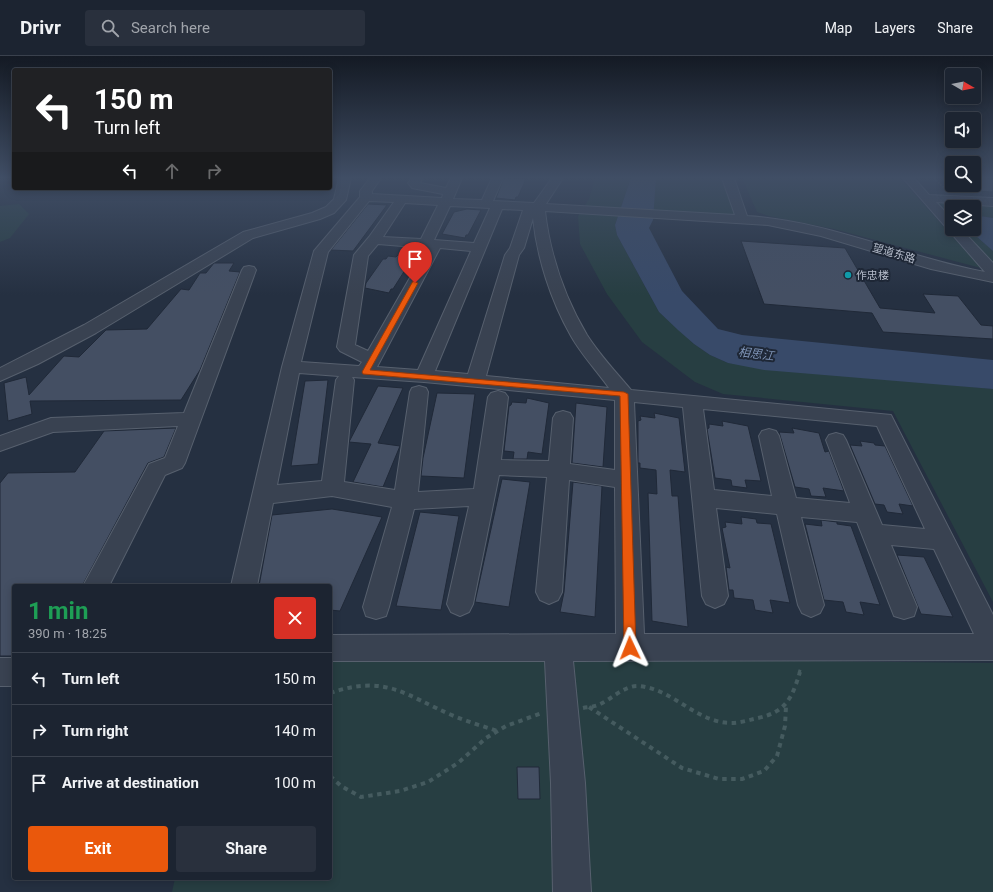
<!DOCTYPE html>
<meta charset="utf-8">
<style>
body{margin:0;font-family:Roboto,"Noto Sans SC",sans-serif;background:#29303d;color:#f1f3f6;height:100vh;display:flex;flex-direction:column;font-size:15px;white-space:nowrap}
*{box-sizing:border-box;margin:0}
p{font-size:13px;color:#a0a4ab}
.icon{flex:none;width:22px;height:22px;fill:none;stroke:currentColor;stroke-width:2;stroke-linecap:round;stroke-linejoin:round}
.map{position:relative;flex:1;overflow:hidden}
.panel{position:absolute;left:12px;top:528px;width:320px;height:296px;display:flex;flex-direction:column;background:#1c2431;border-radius:4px;box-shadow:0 2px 10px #0003,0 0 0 1px #3a414d}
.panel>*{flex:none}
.guide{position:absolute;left:12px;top:12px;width:320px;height:122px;border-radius:4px;box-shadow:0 2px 10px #0003,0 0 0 1px #3a414d;background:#202124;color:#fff;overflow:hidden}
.needle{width:26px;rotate:99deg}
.buttons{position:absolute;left:945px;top:12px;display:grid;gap:8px}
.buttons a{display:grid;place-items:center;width:36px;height:36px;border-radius:4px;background:#1c2431;box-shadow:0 2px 10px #0003,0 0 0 1px #3a414d;font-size:20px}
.pin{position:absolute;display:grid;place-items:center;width:34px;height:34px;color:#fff;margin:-41px -17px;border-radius:50% 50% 50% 0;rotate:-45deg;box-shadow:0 0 4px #0007}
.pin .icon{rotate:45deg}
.me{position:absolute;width:44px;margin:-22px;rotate:358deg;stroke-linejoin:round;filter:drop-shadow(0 0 3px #0008)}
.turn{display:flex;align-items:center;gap:14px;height:84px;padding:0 16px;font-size:18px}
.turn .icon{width:52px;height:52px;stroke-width:2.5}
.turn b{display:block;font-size:28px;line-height:34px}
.lanes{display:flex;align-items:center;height:38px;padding:0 16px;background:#0003;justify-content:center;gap:20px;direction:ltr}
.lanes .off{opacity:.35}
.round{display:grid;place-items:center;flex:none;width:42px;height:42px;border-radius:4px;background:#29303d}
.head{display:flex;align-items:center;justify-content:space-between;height:68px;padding:0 16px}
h1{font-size:24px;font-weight:700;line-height:30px;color:#1e9e55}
.primary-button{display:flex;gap:8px;margin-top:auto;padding:8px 16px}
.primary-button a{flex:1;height:46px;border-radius:4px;background:#ea580c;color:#fff;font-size:16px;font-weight:700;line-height:46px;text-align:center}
.primary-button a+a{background:#29303d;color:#f1f3f6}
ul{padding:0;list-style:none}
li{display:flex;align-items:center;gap:12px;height:52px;padding:0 16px;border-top:1px solid #3a414d}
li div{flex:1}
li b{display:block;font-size:15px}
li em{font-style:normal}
header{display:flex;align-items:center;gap:24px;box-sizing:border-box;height:56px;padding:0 20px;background:#1c2431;border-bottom:1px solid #3a414d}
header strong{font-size:19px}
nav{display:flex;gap:22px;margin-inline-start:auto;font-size:14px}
.search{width:280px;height:36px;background:#29303d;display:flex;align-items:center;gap:10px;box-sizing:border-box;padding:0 14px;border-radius:4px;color:#a0a4ab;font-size:15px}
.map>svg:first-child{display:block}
.green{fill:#273e42}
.water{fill:#384a69}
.building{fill:#444f63;stroke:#202938}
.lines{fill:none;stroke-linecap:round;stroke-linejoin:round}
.minor-casing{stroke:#57606e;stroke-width:2}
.path-far2{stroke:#455b5f;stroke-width:1.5;stroke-dasharray:1.5 1.5;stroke-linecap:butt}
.path-far1{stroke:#455b5f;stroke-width:3;stroke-dasharray:3.5 3.5;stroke-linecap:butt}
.path{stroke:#455b5f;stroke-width:4;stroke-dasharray:4.5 4.5;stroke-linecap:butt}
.minor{fill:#394251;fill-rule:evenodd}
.route{fill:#ea580c;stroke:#983908}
.culture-dot{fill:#0f9aa8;stroke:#1e2736;stroke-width:1.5}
.labels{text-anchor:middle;stroke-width:4;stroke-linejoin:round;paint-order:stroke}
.far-street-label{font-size:11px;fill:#b6bdcb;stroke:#1e2736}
.far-poi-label{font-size:11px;fill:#b6bdcb;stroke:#1e2736;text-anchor:start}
.far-water-label{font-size:12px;font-style:italic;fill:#7c91b3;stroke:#1e2736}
</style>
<header>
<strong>Drivr</strong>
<div class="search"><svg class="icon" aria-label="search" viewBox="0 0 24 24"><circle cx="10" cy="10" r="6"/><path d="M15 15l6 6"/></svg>Search here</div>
<nav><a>Map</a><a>Layers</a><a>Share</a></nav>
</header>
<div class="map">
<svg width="993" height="836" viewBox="0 0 993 836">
<rect width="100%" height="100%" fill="#253041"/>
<!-- green -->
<g class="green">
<polygon points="595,122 631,122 615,169 617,179 659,256 694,288 710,299 728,307 993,333 993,546 893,355 723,338 695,326 642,286 607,238 580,188 578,160 589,143"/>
<polygon points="656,122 728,122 742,163 653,158"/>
<polygon points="742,122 900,122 981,212 834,173 769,160 757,156"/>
<polygon points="933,145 991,149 993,151 993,162 974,159 974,151 952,151 952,166"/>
<polygon points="19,148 29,158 10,182 0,186 0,150"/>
<polygon points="958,173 968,173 993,195 993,212"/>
<polygon points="330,600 993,607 993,836 172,836 175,822 330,822"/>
</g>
<!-- water -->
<g class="water">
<polygon points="631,122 656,122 653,164 649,172 682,235 718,273 742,279 993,304 993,333 764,314 728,307 710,299 694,288 678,274 659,256 617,179 615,169"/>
<polygon points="974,159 993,162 993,195 968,173 974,173"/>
</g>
<!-- building -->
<g class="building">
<polygon points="504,122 526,123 518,141 516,141 515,144 496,142"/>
<polygon points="974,122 993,122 993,136 974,135"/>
<polygon points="368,148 387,149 353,195 331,194"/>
<polygon points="467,153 481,154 468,179 466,179 465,182 442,178 454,156"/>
<polygon points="741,185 845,192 880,252 935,257 923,238 958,240 981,269 993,270 993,283 883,276 872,257 764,248"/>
<polygon points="398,199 410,200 408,203 412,203 393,233 391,233 389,237 365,232 366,227 383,203 386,203 388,200 396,201"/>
<polygon points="214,207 234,207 229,215 240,216 200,314 181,344 30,345 32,358 8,365 4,327 26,321 29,339 64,300 79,301 106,274 147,273 181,233 189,234 200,217 206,217"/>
<polygon points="328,324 318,408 291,410 305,325"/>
<polygon points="378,330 403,332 378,387 400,390 383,431 353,426 371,388 349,386"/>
<polygon points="437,337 475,338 464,422 421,420 423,402"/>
<polygon points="527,342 549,347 542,398 528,396 527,403 513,403 514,396 504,395 509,350 511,349 512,346 526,347"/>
<polygon points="576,347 607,351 603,411 572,407"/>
<polygon points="654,357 679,362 685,416 670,414 672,440 678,440 688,571 652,565 648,437 657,438 656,414 640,412 640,407 638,407 638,365 641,364 640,360 655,362"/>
<polygon points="722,365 748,370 761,425 745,424 747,432 732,430 731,424 715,422 707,373 709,372 709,368 723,370"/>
<polygon points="176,372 164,401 148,407 82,530 14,530 14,600 0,600 0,427 8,417 75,416 104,375"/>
<polygon points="792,372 819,377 825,396 829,395 844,435 823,432 826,441 811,440 809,433 795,431 779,376 794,377"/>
<polygon points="860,385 874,387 875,389 885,390 913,450 899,448 903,458 887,456 884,449 875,448 850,389 862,390"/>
<polygon points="502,423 530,426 509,551 475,546"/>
<polygon points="573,426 602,430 595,561 560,556 564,536"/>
<polygon points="332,453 382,461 340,555 330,554 330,530 259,530 272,459"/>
<polygon points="420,456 459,460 441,554 396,550"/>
<polygon points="741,461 756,463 757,467 771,468 790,547 770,544 773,557 755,554 753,544 734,542 733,534 729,534 726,511 730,512 722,472 726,471 725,466 742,468"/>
<polygon points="821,464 837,466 837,468 851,470 880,549 860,546 864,559 846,556 843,546 824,544 805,468 822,470"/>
<polygon points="897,499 924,501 953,561 921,558"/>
<polygon points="517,711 539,711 540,743 518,743"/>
</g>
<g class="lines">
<!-- minor casing -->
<g class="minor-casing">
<g id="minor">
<polygon points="339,122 351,122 346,144 334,157 320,163 253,182 96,277 38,308 0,325 0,312 84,269 243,176 312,157 326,151 334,143"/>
<path d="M370,122h11l-9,13v3l70,4 1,-4 -31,-6 -4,-5 4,-5h11l-3,5 26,5 5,-10h11l-9,21 29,1 10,-22h11l-10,23 41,2 18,-25h11l-17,26 189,11 -13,-37h12l13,38c82,5 158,41 238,56l-82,-94h11l15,17 64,3v8l-57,-4 16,17v10h9l32,34v19l-62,-13 -110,-33 -53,-11 -223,-14c5,43 20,87 42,124 12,19 29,37 44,55l260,25 102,200v45l-420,1 12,122 6,109h-38l-2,-109 -6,-122h-215v-26l286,-1 -1,-147 -46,-7 -7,112 -4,8 -9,4 -9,-4 -4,-8 11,-115 -48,-2 -26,129 -4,8 -9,4 -9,-4 -4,-8 22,-98 -55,3 -25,98 -3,9 -10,3 -10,-3 -3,-9 29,-100 -60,-11 -59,7 -16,83h-26l51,-219 32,-116 46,-54v-6zM369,145l25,1 -25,35 -15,18 -17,92 3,4 22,11 -3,4 -58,-4 27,-110zM405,147l33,2 -17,34 -38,-2zM450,150l40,2 -16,35 -40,-3zM502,153l21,1 -13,38 -5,7 -37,119 -33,-3zM533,162c4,40 18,83 38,118 10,18 26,35 38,52l-123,-12 33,-121 5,-7zM378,188l49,4 -59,103 -13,-6 13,-89zM440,192l31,3 -53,119 -41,-3zM299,317l40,3 -3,4 -14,101 -45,4zM352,321l72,5 191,18v70l-45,-6 3,-46 -3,-5 -7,-2 -7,2 -3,5 -4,43 -48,-1 7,-63 -3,-4 -7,-2 -7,2 -3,4 -14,92 -56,3 10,-100 -2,-4 -7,-2 -7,2 -2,4 -15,98 -51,-8 10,-102zM634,346l49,5 19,189 4,8 9,4 9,-4 4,-8 -12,-88 61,6 21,91 4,8 9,4 9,-4 4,-8 -23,-88 56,5 37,94 10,3 10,-3 3,-9 -26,-62 43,4 40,85h-330zM703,353l174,17 48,103 -43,-4 -36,-85 -3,-5 -7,-2 -7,2 -3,5 24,63 -54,-5 -17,-62 -3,-5 -7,-2 -7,2 -3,5 13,60 -58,-6z"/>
<polygon points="249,210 254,211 256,214 185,407 182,412 165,419 109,530 83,530 149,408 165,402 178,370 53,376 0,395 0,380 51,362 184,357 242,214 244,211"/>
<rect x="0" y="602" width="14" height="28"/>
</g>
</g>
<!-- path-far2 -->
<polyline class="path-far2" points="934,122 945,133"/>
<!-- path-far1 -->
<polyline class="path-far1" points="799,617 801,611"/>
<!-- path -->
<g class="path">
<path d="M330,637c57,-19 74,2 124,23 14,6 29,10 43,15"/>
<polyline points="589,651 682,712 719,723 742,723 764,715 777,700 785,670 786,650"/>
<path d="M583,652c5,-1 10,-1 15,-3 13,-5 26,-20 41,-19 34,3 58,37 92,37 9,0 18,-3 27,-5 28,-6 34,-20 42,-46"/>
<polyline points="330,720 341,730 361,741 400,735 428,726 458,707 486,682 506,670 542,657"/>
</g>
<!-- minor -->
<use href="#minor" class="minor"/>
</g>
<!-- sky -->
<linearGradient id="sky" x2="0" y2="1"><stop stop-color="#141a24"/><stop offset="0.51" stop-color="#404e65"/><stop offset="1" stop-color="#404e65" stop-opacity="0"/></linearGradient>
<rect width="993" height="239" fill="url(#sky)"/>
<!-- route -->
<polygon class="route" points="413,225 418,227 370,314 624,336 628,338 636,592 634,596 630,597 626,596 624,592 620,340 363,318 362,316"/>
<!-- markers -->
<circle class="culture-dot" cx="848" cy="219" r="4"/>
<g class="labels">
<!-- far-street labels -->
<g class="far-street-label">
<text transform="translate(894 197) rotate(16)" y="4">望道东路</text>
</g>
<!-- far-poi labels -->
<g class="far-poi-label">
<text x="856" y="223">作忠楼</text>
</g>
<!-- far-water labels -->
<g class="far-water-label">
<text transform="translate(756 298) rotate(7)" y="4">相思江</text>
</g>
</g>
</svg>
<div class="buttons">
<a><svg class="needle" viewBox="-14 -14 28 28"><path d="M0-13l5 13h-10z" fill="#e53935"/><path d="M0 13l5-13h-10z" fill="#a0a4ab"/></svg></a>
<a><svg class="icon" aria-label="sound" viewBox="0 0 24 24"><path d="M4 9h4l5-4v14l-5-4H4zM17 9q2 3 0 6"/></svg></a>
<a><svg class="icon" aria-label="search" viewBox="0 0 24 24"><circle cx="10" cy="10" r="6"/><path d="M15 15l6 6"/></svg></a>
<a><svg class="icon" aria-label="layers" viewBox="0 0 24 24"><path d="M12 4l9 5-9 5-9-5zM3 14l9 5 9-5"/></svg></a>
</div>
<div class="pin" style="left:415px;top:227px;background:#d93025"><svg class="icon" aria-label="arrive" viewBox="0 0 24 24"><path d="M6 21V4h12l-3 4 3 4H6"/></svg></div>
<svg class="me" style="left:630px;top:592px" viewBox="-20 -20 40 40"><path d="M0-17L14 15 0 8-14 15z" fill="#ea580c" stroke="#fff" stroke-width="4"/></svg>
<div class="guide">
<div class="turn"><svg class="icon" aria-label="left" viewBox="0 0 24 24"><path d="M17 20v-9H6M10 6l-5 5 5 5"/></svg><div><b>150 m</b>Turn left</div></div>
<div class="lanes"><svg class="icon" aria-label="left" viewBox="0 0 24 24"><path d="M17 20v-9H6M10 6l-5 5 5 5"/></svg><svg class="icon off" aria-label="ahead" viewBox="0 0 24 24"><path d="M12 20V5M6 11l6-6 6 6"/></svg><svg class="icon off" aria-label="right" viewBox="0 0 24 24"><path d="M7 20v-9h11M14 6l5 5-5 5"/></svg></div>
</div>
<section class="panel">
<div class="head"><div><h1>1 min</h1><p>390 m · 18:25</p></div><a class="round" style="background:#d93025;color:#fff"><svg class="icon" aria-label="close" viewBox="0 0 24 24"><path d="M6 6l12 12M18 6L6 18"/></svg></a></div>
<ul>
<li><svg class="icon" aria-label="left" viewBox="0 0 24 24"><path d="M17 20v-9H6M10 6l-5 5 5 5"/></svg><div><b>Turn left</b></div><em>150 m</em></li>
<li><svg class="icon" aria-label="right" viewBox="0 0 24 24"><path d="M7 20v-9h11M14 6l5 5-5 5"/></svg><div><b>Turn right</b></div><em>140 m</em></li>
<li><svg class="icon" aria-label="arrive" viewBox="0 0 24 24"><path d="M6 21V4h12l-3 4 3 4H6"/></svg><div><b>Arrive at destination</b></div><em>100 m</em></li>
</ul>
<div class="primary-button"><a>Exit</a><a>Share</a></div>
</section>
</div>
